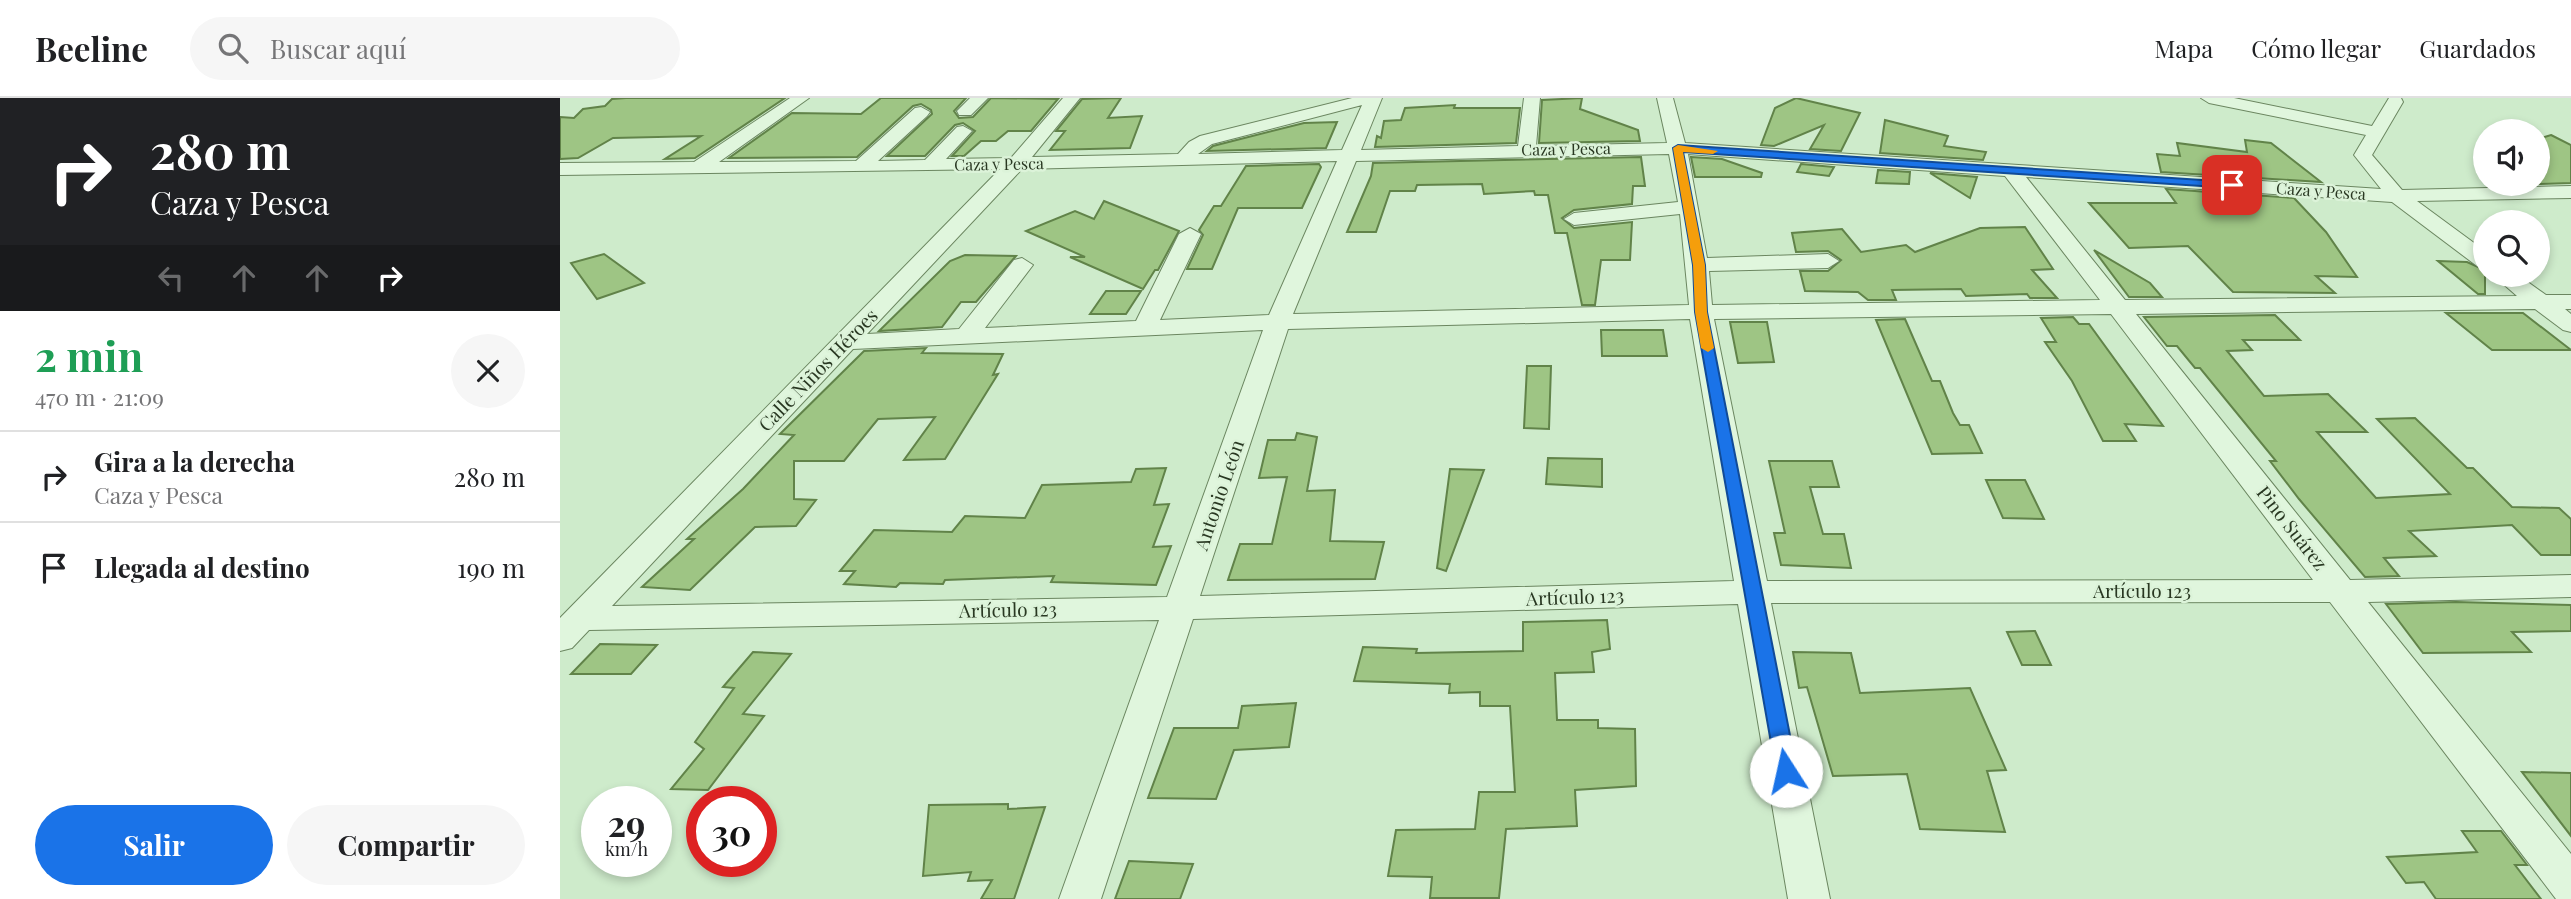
<!DOCTYPE html>
<html lang="es">
<meta charset="utf-8">
<style>
body{margin:0;font-family:"Playfair Display",serif;background:#f6f6f6;color:#202124;height:100vh;display:flex;flex-direction:column;font-size:26px;white-space:nowrap}
*{box-sizing:border-box;margin:0}
p{font-size:23px;color:#757577}
.icon{flex:none;width:38px;height:38px;fill:none;stroke:currentColor;stroke-width:2;stroke-linecap:round;stroke-linejoin:round}
.map{position:relative;flex:1;overflow:hidden}
.panel{display:flex;flex-direction:column;background:#fff;width:560px}
.panel>*{flex:none}
.top-card{background:#202124;color:#fff;overflow:hidden}
.buttons{position:absolute;left:1913px;top:21px;display:grid;gap:14px}
.buttons a{display:grid;place-items:center;width:77px;height:77px;border-radius:50%;background:#fff;box-shadow:0 4px 10px #0003;font-size:35px}
.speed{position:absolute;left:21px;top:688px;display:flex;gap:14px;font-size:35px;font-weight:700;text-align:center}
.speed>*{display:grid;place-content:center;width:91px;height:91px;border-radius:50%;background:#fff;box-shadow:0 4px 10px #0003;line-height:1}
.speed small{font-size:18px;font-weight:400}
.speed .limit{border:10px solid #d22;background:#fff;color:#111}
.pin{position:absolute;display:grid;place-items:center;width:60px;height:60px;color:#fff;margin:-30px;border-radius:14px;box-shadow:0 4px 10px #0006}
.me{position:absolute;width:77px;margin:-38px;rotate:350deg;stroke-linejoin:round;filter:drop-shadow(0 0 5px #0008)}
.turn{display:flex;align-items:center;gap:24px;height:147px;padding:0 35px;font-size:32px}
.turn .icon{width:91px;height:91px;stroke-width:2.5}
.turn b{display:block;font-size:49px;line-height:60px}
.lanes{display:flex;align-items:center;height:66px;padding:0 35px;background:#0003;justify-content:center;gap:35px;direction:ltr}
.lanes .off{opacity:.35}
.round{display:grid;place-items:center;flex:none;width:74px;height:74px;border-radius:37px;background:#f6f6f6}
.headline{display:flex;align-items:center;justify-content:space-between;height:119px;padding:0 35px}
h1{font-size:42px;font-weight:700;line-height:52px;color:#1e9e55}
.cta{display:flex;gap:14px;margin-top:auto;padding:14px 35px}
.cta a{flex:1;height:80px;border-radius:42px;background:#1a73e8;color:#fff;font-size:28px;font-weight:700;line-height:80px;text-align:center}
.cta a+a{background:#f6f6f6;color:#202124}
ul{padding:0;list-style:none}
li{display:flex;align-items:center;gap:21px;height:91px;padding:0 35px;border-top:2px solid #e0e0e0}
li div{flex:1}
li b{display:block;font-size:26px}
li em{font-style:normal}
header{display:flex;align-items:center;gap:42px;box-sizing:border-box;height:98px;padding:0 35px;background:#fff;border-bottom:2px solid #e0e0e0}
header strong{font-size:33px}
nav{display:flex;gap:38px;margin-inline-start:auto;font-size:24px}
.search{width:490px;height:63px;background:#f6f6f6;display:flex;align-items:center;gap:18px;box-sizing:border-box;padding:0 24px;border-radius:38px;color:#757577;font-size:26px}
main{display:flex;flex:1;min-height:0}
.map>svg:first-child{display:block}
.building{fill:#9ec584;stroke:#618349;stroke-width:2}
.lines{fill:none;stroke-linecap:round;stroke-linejoin:round}
.street-casing{stroke:#6b8660;stroke-width:2}
.street{fill:#e0f6dd;fill-rule:evenodd}
.route{fill:#1a73e8;stroke:#114b97;stroke-width:2}
.slow{fill:#f59e0b}
.labels{text-anchor:middle;stroke-width:5;stroke-linejoin:round;paint-order:stroke}
.far-street-label{font-size:16px;fill:#293822;stroke:#dcf3d9}
.street-label{font-size:19px;fill:#293822;stroke:#dcf3d9}
</style>
<header>
<strong>Beeline</strong>
<div class="search"><svg class="icon" aria-label="search" viewBox="0 0 24 24"><circle cx="10" cy="10" r="6"/><path d="M15 15l6 6"/></svg>Buscar aquí</div>
<nav><a>Mapa</a><a>Cómo llegar</a><a>Guardados</a></nav>
</header>
<main>
<section class="panel">
<div class="top-card">
<div class="turn"><svg class="icon" aria-label="right" viewBox="0 0 24 24"><path d="M7 20v-9h11M14 6l5 5-5 5"/></svg><div><b>280 m</b>Caza y Pesca</div></div>
<div class="lanes"><svg class="icon off" aria-label="left" viewBox="0 0 24 24"><path d="M17 20v-9H6M10 6l-5 5 5 5"/></svg><svg class="icon off" aria-label="ahead" viewBox="0 0 24 24"><path d="M12 20V5M6 11l6-6 6 6"/></svg><svg class="icon off" aria-label="ahead" viewBox="0 0 24 24"><path d="M12 20V5M6 11l6-6 6 6"/></svg><svg class="icon" aria-label="right" viewBox="0 0 24 24"><path d="M7 20v-9h11M14 6l5 5-5 5"/></svg></div>
</div>
<div class="headline"><div><h1>2 min</h1><p>470 m · 21:09</p></div><a class="round"><svg class="icon" aria-label="close" viewBox="0 0 24 24"><path d="M6 6l12 12M18 6L6 18"/></svg></a></div>
<ul>
<li><svg class="icon" aria-label="right" viewBox="0 0 24 24"><path d="M7 20v-9h11M14 6l5 5-5 5"/></svg><div><b>Gira a la derecha</b><p>Caza y Pesca</p></div><em>280 m</em></li>
<li><svg class="icon" aria-label="arrive" viewBox="0 0 24 24"><path d="M6 21V4h12l-3 4 3 4H6"/></svg><div><b>Llegada al destino</b></div><em>190 m</em></li>
</ul>
<div class="cta"><a>Salir</a><a>Compartir</a></div>
</section>
<div class="map">
<svg width="2011" height="801" viewBox="0 0 2011 801">
<rect width="100%" height="100%" fill="#ceebcb"/>
<!-- building -->
<g class="building">
<polygon points="66,0 225,0 135,60 105,61 141,38 53,40 18,60 0,61 0,19 14,20 23,11 45,8 52,1"/>
<polygon points="321,0 406,0 394,13 399,20 413,19 431,0 498,1 471,33 448,33 436,43 421,43 404,58 392,58 415,33 403,25 395,27 365,58 327,58 372,16 371,12 361,6 353,8 297,59 169,60 232,15 301,16"/>
<polygon points="561,0 548,20 582,18 570,50 490,52 505,33 496,33 522,1"/>
<polygon points="1022,0 1020,11 1078,32 1080,43 979,45 982,2"/>
<polygon points="1236,0 1300,15 1281,53 1250,51 1264,27 1214,48 1201,47 1215,10"/>
<polygon points="895,7 894,10 960,10 956,45 815,49 817,38 821,40 824,23 841,22 845,10"/>
<polygon points="1325,22 1388,38 1384,48 1426,54 1423,62 1320,55"/>
<polygon points="777,24 766,50 647,53 653,48 744,25"/>
<polygon points="1991,37 2011,47 2011,85 1978,86 1978,41"/>
<polygon points="1685,42 1711,45 1761,84 1601,74 1597,56 1620,58 1617,45 1687,54"/>
<polygon points="1081,59 1085,88 1073,88 1072,106 1014,112 1002,120 1014,130 1072,124 1070,162 1041,162 1035,207 1022,207 1007,135 995,135 988,97 975,97 974,93 924,96 922,86 857,87 855,93 830,93 816,134 787,134 811,78 813,65"/>
<polygon points="1131,59 1162,61 1202,75 1201,79 1135,79"/>
<polygon points="759,66 761,69 742,110 678,110 652,171 627,171 643,137 639,132 654,108 661,108 686,68"/>
<polygon points="1241,66 1274,69 1269,78 1237,74"/>
<polygon points="1318,72 1350,74 1349,86 1316,85"/>
<polygon points="1370,75 1417,79 1410,100"/>
<polygon points="1606,91 1734,100 1766,134 1797,179 1756,178 1775,195 1673,194 1628,148 1569,150 1529,105 1616,105"/>
<polygon points="544,103 619,133 598,172 595,172 583,191 510,159 525,159 466,133 515,113 534,121"/>
<polygon points="1465,129 1493,171 1472,172 1497,200 1470,200 1467,196 1406,198 1401,191 1332,192 1336,202 1308,202 1298,194 1245,193 1240,173 1268,173 1281,162 1268,153 1236,154 1232,135 1282,131 1301,154 1346,147 1355,154 1420,130"/>
<polygon points="1534,152 1590,185 1602,199 1569,199"/>
<polygon points="44,156 84,185 37,201 11,165"/>
<polygon points="405,157 456,158 416,204 401,204 382,229 319,233 390,163"/>
<polygon points="1878,163 1907,164 1925,172 1925,196 1918,196"/>
<polygon points="546,193 581,193 566,216 530,216"/>
<polygon points="1886,215 1963,215 2011,252 1932,252"/>
<polygon points="1715,217 1740,242 1683,242 1692,252 1667,253 1704,298 1768,296 1807,334 1757,334 1816,400 1890,396 1817,321 1855,320 1907,370 1913,370 1952,409 1999,410 2011,421 2011,457 1981,457 1952,427 1849,433 1876,458 1824,460 1839,478 1805,479 1739,401 1710,363 1716,363 1640,270 1635,270 1617,248 1607,248 1584,219"/>
<polygon points="1513,219 1519,226 1529,226 1603,328 1565,326 1576,343 1543,343 1512,283 1485,244 1496,244 1481,220"/>
<polygon points="1345,221 1372,283 1380,283 1393,315 1400,327 1409,327 1422,355 1372,356 1316,222"/>
<polygon points="1170,224 1207,224 1214,264 1178,265"/>
<polygon points="1041,232 1103,232 1107,258 1042,258"/>
<polygon points="366,250 362,255 443,256 433,277 438,276 385,361 344,362 375,319 318,321 284,363 234,363 234,401 256,402 236,428 195,429 130,492 82,489 134,441 127,441 183,391 234,337 220,336 304,253"/>
<polygon points="967,268 991,268 989,331 964,330"/>
<polygon points="737,335 757,339 747,393 775,392 770,443 824,444 815,481 668,482 680,446 712,446 727,379 699,380 708,342 735,342"/>
<polygon points="988,360 1042,361 1042,389 986,386"/>
<polygon points="1209,363 1272,363 1279,389 1250,389 1263,436 1284,436 1291,470 1221,467 1214,435 1225,435"/>
<polygon points="606,370 594,407 609,406 593,449 611,448 596,487 491,484 494,478 385,482 383,486 340,485 336,489 284,486 295,473 280,473 314,432 392,434 405,418 465,420 482,387 571,384 576,371"/>
<polygon points="890,371 924,372 886,473 877,470"/>
<polygon points="1426,382 1465,382 1484,421 1443,420"/>
<polygon points="1896,504 2011,507 2011,533 1952,534 1971,554 1863,555 1826,506"/>
<polygon points="1047,522 1050,551 1032,554 1034,574 995,575 997,622 1038,622 1038,630 1075,631 1076,688 1015,692 1017,728 946,731 939,800 870,800 872,779 828,778 836,732 915,731 919,694 955,694 950,608 920,608 920,594 889,595 890,586 794,583 803,549 857,551 856,555 963,553 963,524"/>
<polygon points="1475,533 1491,567 1462,567 1447,534"/>
<polygon points="40,546 97,547 71,576 11,576"/>
<polygon points="193,554 231,556 183,616 204,618 148,692 111,691 144,651 135,644 174,590 163,589"/>
<polygon points="1233,554 1291,555 1300,595 1410,590 1446,672 1427,673 1445,734 1360,731 1347,676 1273,678 1247,589 1239,590"/>
<polygon points="736,605 729,649 674,652 656,701 588,700 614,630 678,630 682,608"/>
<polygon points="1962,674 2011,675 2011,738"/>
<polygon points="448,706 448,711 485,709 454,801 421,801 432,782 408,783 411,774 363,778 369,707"/>
<polygon points="1902,733 1941,733 1967,767 1955,767 1981,801 1876,801 1864,784 1846,785 1827,759 1917,754"/>
<polygon points="569,763 633,766 620,801 555,801"/>
</g>
<g class="lines">
<!-- street casing -->
<g class="street-casing">
<g id="street">
<path d="M230,0h19l-90,64 137,-1 59,-53 6,-1 9,5 -3,4 -49,45 47,-1 32,-33 6,-1 9,5 -26,28 65,-1 52,-60h17l-48,59 146,-3 11,-12 11,-6 152,-38h30l-21,52 157,-4 6,-48h16l-4,48 131,-3 -10,-45h16l12,45 696,46 -27,-34 12,-20 -157,-32 -8,-5h33l138,28 17,-28h12l2,4 -31,53 30,35 169,-4v12l-154,3 68,50v17l-8,-2 -85,-64 -366,-25 99,123 392,-4 -24,-21h25l28,20h25v14h-6l6,5v18l-8,-2 -28,-21 -399,5 214,266 221,-5v22l-203,5 203,252v45h-15l-226,-297 -559,1 59,296h-42l-50,-295 -545,15 -92,280h-42l100,-279 -570,10 -17,18 -12,3v-33l440,-449 -440,6v-12l134,-1zM802,7l-20,45 -144,4 14,-10zM1109,56l9,48 -104,11 -10,6 10,6 106,-11 9,91 -396,9 63,-153zM1128,56l317,22 95,124 -388,5 -3,-34 119,-3 11,-7 -11,-7 -121,4zM777,63l-68,154 -109,5 41,-86 -11,-6 -11,6 -43,87 -151,7 48,-63 -11,-7 -8,2 -55,69 -92,5 155,-165zM1551,216l202,266 -546,1 -53,-262zM1130,221l44,262 -534,15 88,-267zM703,232l-96,267 -555,9 241,-257z"/>
<polygon points="410,0 428,0 411,17 399,17 397,13"/>
</g>
</g>
<!-- street -->
<use href="#street" class="street"/>
</g>
<!-- route -->
<polygon class="route" points="1118,47 1672,84 1677,87 1672,90 1123,54 1145,167 1147,214 1237,673 1234,679 1219,679 1216,673 1135,214 1133,167 1113,50"/>
<!-- slow -->
<polygon class="slow" points="1118,47 1158,53 1153,56 1123,54 1145,167 1147,214 1154,250 1148,254 1141,250 1135,214 1133,167 1113,50"/>
<g class="labels">
<!-- far-street labels -->
<g class="far-street-label">
<text transform="translate(1006 51) rotate(-1)" y="6">Caza y Pesca</text>
<text transform="translate(439 66) rotate(-1)" y="6">Caza y Pesca</text>
<text transform="translate(1761 93) rotate(4)" y="6">Caza y Pesca</text>
</g>
<!-- street labels -->
<g class="street-label">
<text transform="translate(258 272) rotate(-46)" y="7">Calle Niños Héroes</text>
<text transform="translate(659 397) rotate(-71)" y="7">Antonio León</text>
<text transform="translate(1732 430) rotate(52)" y="7">Pino Suárez</text>
<text x="1582" y="500">Artículo 123</text>
<text transform="translate(1015 499) rotate(-2)" y="7">Artículo 123</text>
<text transform="translate(448 512) rotate(-1)" y="7">Artículo 123</text>
</g>
</g>
</svg>
<div class="buttons">
<a><svg class="icon" aria-label="sound" viewBox="0 0 24 24"><path d="M4 9h4l5-4v14l-5-4H4zM17 9q2 3 0 6"/></svg></a>
<a><svg class="icon" aria-label="search" viewBox="0 0 24 24"><circle cx="10" cy="10" r="6"/><path d="M15 15l6 6"/></svg></a>
</div>
<div class="speed"><div>29<small>km/h</small></div><div class="limit">30</div></div>
<div class="pin" style="left:1672px;top:87px;background:#d93025"><svg class="icon" aria-label="arrive" viewBox="0 0 24 24"><path d="M6 21V4h12l-3 4 3 4H6"/></svg></div>
<svg class="me" style="left:1226px;top:673px" viewBox="-20 -20 40 40"><circle r="19" fill="#fff"/><path d="M0-13L10 11 0 6-10 11z" fill="#1a73e8"/></svg>
</div>
</main>
